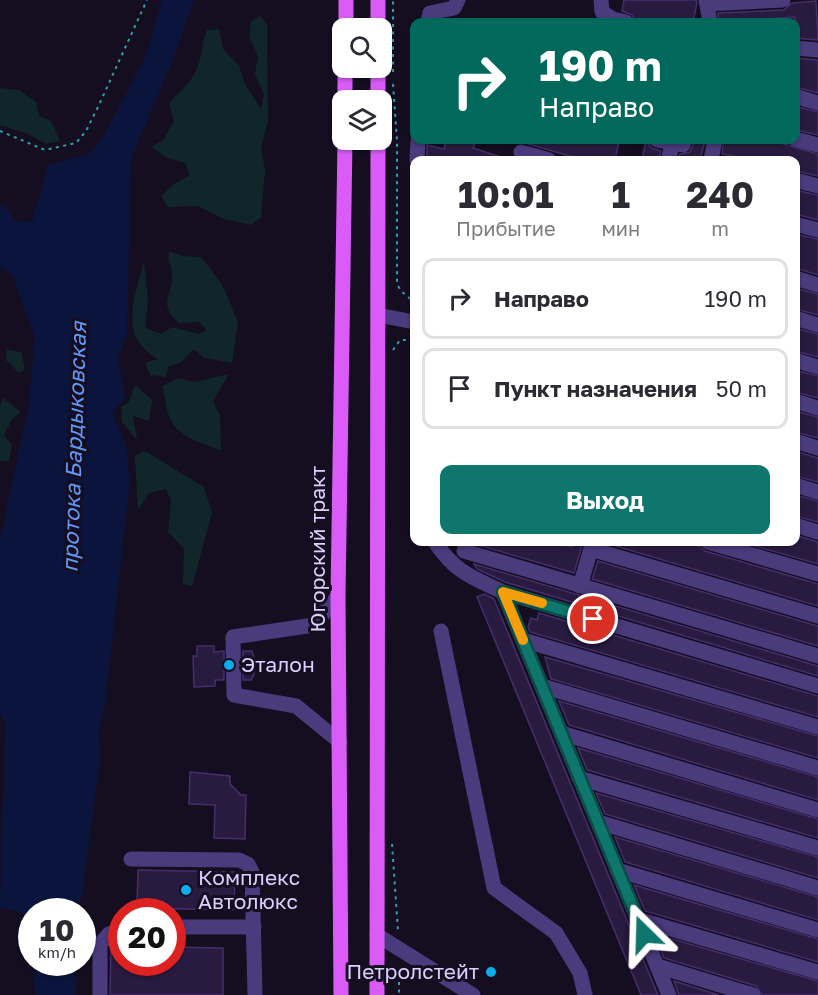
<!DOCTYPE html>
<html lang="ru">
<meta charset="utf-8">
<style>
body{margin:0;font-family:"Golos Text",sans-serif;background:#f7f7f7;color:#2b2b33;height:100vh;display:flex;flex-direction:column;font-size:22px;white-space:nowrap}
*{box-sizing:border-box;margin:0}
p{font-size:20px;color:#7c7c81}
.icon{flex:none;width:33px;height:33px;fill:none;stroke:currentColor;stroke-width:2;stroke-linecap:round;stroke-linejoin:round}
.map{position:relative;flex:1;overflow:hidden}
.panel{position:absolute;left:410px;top:156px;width:390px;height:390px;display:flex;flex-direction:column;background:#fff;border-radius:12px;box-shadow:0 2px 4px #0004}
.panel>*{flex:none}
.hud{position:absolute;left:410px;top:18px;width:390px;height:126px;border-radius:12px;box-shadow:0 2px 4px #0004;background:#00695c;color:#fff;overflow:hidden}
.tools{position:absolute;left:332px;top:18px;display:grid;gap:12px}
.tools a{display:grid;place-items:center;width:60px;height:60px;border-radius:12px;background:#fff;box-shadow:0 2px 4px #0004;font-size:30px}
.speed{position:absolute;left:18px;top:898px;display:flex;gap:12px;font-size:30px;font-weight:700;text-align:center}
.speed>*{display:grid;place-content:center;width:78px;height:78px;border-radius:50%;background:#fff;box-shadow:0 2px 4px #0004;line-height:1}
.speed small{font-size:15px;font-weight:400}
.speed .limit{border:9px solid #d22;background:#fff;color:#111}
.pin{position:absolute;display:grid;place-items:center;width:51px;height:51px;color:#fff;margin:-26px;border:3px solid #fff;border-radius:50%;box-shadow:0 2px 6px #0007}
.me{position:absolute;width:66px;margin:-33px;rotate:338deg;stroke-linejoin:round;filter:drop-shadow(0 0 4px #0008)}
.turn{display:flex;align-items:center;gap:21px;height:126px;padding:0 30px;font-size:27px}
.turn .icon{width:78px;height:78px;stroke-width:2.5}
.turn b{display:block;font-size:42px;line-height:51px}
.eta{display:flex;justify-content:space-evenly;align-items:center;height:102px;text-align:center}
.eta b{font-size:36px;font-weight:700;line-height:42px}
.action{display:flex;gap:12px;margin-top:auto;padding:12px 30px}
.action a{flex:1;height:69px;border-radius:12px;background:#0f766e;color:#fff;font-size:24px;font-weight:700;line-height:69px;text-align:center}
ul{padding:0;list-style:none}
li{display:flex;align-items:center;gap:18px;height:81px;margin:0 12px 9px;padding:0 18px;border:3px solid #e1e1e2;border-radius:12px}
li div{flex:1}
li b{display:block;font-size:22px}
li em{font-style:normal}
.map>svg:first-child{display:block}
.green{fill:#11262a}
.water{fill:#0b143c}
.building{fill:#291b40;stroke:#452e6b;stroke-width:1.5}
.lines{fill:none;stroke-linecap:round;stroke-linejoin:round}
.path{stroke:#339ead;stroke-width:2;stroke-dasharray:3 4.5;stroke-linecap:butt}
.minor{stroke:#4a3b7d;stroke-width:15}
.major{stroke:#da5bf8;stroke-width:15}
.route-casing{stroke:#0a4d48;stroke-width:15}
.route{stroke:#0f766e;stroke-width:10}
.slow{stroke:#f59e0b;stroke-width:10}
.poi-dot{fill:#0badee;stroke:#140e20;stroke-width:2}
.labels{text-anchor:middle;stroke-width:6;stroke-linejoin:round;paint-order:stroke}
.street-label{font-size:21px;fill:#ddcffd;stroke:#140e20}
.poi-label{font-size:21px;fill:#ddcffd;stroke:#140e20;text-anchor:start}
.water-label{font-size:22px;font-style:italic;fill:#6297f8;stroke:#140e20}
</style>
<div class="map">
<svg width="818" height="995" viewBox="0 0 818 995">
<rect width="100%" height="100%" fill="#140e20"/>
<!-- green -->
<g class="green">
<path d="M260,16l7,8 1,97 -7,26 4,23 -4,47 -10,8 -27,-6 -26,-13 -30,1 -7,-11 13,-12 16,-9 -5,-12 -19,-6 -15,-10 12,-7 11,-19 -5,-18c11,-11 26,-24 30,-40 4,-12 2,-20 8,-33l12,-1 4,20 16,17 6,18 16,25 3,-15 -9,-20 3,-18 -9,-19 2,-15z"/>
<polygon points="0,88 19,90 36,102 39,116 51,121 60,141 46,144 28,134 0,125"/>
<path d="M169,251l14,5 18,1 21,27 16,38 -6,41 -27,-5 -11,-9 -13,13 -13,5 -2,10 -16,-2 -5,-12 13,-4c-41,-22 -23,-62 -14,-97l4,39 -3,27 16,6 11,-7 26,7 9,-4 -8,-8 -20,1c-23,-20 -5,-29 -7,-49 0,-9 -5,-13 -3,-23z"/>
<polygon points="7,350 21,352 25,369 19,373 6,360"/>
<path d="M229,374l-16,27 7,15 1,35c-41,-17 -53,-17 -58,-65l15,-8 17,4z"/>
<polygon points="135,385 152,400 149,421 133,416 137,440 122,422 121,407 129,402"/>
<polygon points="3,398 21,412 12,419 4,435 12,445 9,461 0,461 0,406"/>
<polygon points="145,451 204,487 212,513 192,586 183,584 184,549 168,532 171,500 166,489 149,493 138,510 135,456"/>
</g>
<!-- water -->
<g class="water">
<polygon points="162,0 194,0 174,57 131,159 127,336 118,356 125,397 112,413 126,445 130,482 105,704 99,730 100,760 82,898 68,912 32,912 31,915 0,908 5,723 0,714 0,540 29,403 35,337 12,274 0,267 0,205 6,208 15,221 32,222 48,165 91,153 105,134 147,53"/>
<polygon points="34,963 75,963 76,995 35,995"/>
</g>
<!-- building -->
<g class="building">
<polygon points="624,0 696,0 697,3 693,22 661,22 637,18 636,22 632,15 622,11"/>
<polygon points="816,1 818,40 795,38 795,17 766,19 766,22 719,22 718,13 784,10 792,3"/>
<polygon points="795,58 818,60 818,93 795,87"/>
<polygon points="795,106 818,112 818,135 795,130"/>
<polygon points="446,140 476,140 473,148 504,158 504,160 427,160 427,145 444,149"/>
<polygon points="525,140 608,140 619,142 615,160 583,160 525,143"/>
<polygon points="646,140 651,148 661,151 658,160 642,160"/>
<polygon points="695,140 705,140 700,160 678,160 680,154 690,152"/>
<polygon points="724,140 770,140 818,154 818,176 795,171 795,160 754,160 722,154"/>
<polygon points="795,190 818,195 818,220 795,214"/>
<polygon points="795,234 818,239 818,275 795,268"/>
<polygon points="795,288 818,294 818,315 795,309"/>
<polygon points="795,328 818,334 818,357 795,351"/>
<polygon points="795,370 818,376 818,398 795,392"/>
<polygon points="795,411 818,417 818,438 795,432"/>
<polygon points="795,451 818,458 818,482 795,476"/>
<polygon points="795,495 818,501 818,522 795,516"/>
<polygon points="795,535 818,542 818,564 741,542 795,542"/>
<polygon points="479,542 552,542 572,547 573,542 583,542 574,573 478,545"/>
<polygon points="602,542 684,542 699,546 705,551 818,584 818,606"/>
<polygon points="598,561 818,626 818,646 592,579"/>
<polygon points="474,564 818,666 818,676 505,582 477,569"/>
<polygon points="484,594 494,599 658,995 641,995 477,597"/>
<polygon points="539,613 818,696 818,717 530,632 528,627 531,618 537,620"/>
<polygon points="197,646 214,646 214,652 224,651 224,680 215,680 215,686 194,687 193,656 197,656"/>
<polygon points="243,651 252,651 254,657 254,675 251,680 243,680"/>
<polygon points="545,657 818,736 818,758 551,679"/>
<polygon points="559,701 818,777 818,800 569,725"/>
<polygon points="578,748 818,819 818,838 587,770"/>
<polygon points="190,772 230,776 230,784 241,795 246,795 245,839 214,838 215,805 189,804"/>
<polygon points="596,793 818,857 818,878 605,814"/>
<polygon points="615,837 818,897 818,920 625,862"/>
<polygon points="138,870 235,872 234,910 137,908"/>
<polygon points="634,885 818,939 818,962 645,911"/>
<polygon points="655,934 818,981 818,995 762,995 756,986 664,958"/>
<polygon points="111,946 122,946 122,963 172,963 172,947 223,948 223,995 110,995"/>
<polygon points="674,981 719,995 679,995"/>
</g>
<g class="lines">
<!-- path -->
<g class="path">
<polyline points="393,72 393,0"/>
<polyline points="393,84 397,141 397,284 401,291 414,302"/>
<polyline points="0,131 45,150 76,143 86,131 98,107 147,0"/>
<polyline points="393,350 400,340 414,340"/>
<polyline points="392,844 398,931"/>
<polyline points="399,967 399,995"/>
</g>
<!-- minor -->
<g class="minor">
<polyline points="601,0 602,12 613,19 626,22"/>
<polyline points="706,0 710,22"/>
<polyline points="707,4 783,0"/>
<polyline points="428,22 430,13 454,8 458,0"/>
<polyline points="795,48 818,50"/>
<polyline points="795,96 818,103"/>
<polyline points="795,139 818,145"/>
<polyline points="657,140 683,145 685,140"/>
<polyline points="521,152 549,160"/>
<polyline points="417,160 418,140"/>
<polyline points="668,160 673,143"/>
<polyline points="711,160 715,140"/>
<polyline points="795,180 818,186"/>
<polyline points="795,224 818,230"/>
<polyline points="795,278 818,285"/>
<polyline points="378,315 414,322"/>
<polyline points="795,318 818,325"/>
<polyline points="795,360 818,367"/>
<polyline points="795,401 818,408"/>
<polyline points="795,441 818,448"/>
<polyline points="795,485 818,492"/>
<polyline points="795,525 818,532"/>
<path d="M435,542c20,30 36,35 68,50l315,94"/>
<polyline points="467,542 464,551 818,656"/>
<polyline points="708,542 818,574"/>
<polyline points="591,549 818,616"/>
<polyline points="580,586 593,542"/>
<polyline points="503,592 669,995"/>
<polyline points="338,596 314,625 233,637 234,695 296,706 340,742"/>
<polyline points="441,631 494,888 556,933 580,973 585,995"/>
<polyline points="523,640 818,727"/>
<polyline points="542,686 818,768"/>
<polyline points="561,733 818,810"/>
<polyline points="579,778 818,848"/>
<polyline points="598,822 818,888"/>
<polyline points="131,859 239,860 248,864 252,872 255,995"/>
<polyline points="617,870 818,930"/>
<polyline points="637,919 818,972"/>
<polyline points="172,927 254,927"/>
<polyline points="377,935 473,995"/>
<polyline points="657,966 753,995"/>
<polyline points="100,995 100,944 109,934 122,930"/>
</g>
<!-- major -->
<g class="major">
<polyline points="346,28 346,0"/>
<polyline points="378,28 378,0"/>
<polyline points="345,100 345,68"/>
<polyline points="378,100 378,68"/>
<polyline points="341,995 338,596 345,140"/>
<polyline points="377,995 378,140"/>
</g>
</g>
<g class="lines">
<!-- route casing -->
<g class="route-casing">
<polyline id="route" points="593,619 503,592 644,934"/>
</g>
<!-- route -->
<use href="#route" class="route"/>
<!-- slow -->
<polyline class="slow" points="523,640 503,592 542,603"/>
</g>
<!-- markers -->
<g class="poi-dot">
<circle cx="229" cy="665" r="6"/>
<circle cx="186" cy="890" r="6"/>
<circle cx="491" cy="972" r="6"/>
</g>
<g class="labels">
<!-- street labels -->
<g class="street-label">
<text transform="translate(318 549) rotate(-90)" y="7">Югорский тракт</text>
</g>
<!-- poi labels -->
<g class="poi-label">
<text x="241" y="672">Эталон</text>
<text x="198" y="885">Комплекс<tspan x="198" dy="24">Автолюкс</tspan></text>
<text x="479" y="979" text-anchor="end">Петролстейт</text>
</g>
<!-- water labels -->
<g class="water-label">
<text transform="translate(74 447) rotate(-88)" y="8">протока Бардыковская</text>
</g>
</g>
</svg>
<div class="tools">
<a><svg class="icon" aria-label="search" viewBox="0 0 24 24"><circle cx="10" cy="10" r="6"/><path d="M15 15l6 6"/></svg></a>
<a><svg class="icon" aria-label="layers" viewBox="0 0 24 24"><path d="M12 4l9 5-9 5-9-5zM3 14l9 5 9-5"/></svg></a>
</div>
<div class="speed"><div>10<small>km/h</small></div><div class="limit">20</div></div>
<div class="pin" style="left:593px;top:619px;background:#d93025"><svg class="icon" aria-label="arrive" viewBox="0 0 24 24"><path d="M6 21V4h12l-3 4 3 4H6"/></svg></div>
<svg class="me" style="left:644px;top:934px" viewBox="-20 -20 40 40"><path d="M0-17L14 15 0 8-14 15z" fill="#0f766e" stroke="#fff" stroke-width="4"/></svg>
<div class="hud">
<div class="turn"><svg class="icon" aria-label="right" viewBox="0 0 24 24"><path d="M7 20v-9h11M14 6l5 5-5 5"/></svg><div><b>190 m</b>Направо</div></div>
</div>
<section class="panel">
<div class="eta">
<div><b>10:01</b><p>Прибытие</p></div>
<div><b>1</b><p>мин</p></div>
<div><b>240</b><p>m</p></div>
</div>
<ul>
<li><svg class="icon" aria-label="right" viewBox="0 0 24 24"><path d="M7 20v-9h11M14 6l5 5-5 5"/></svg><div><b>Направо</b></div><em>190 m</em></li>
<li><svg class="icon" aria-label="arrive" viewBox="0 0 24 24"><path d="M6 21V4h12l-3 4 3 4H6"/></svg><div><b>Пункт назначения</b></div><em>50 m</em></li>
</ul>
<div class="action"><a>Выход</a></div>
</section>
</div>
